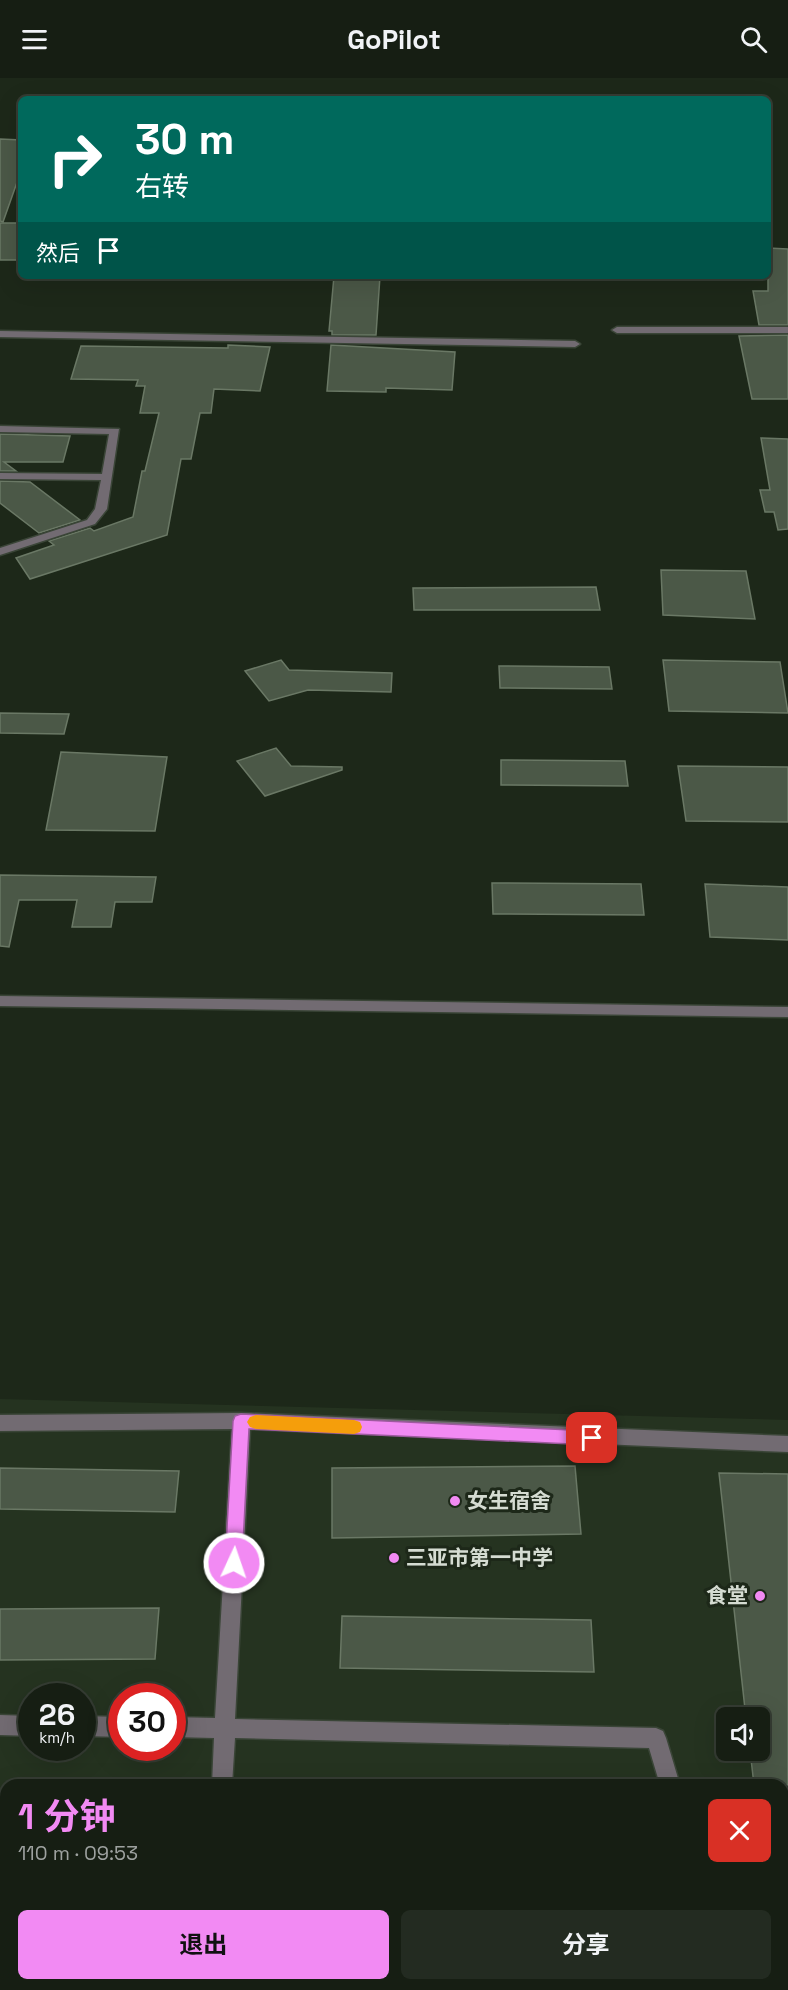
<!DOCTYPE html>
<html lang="zh">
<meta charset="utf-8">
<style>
body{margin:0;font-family:"Space Grotesk","Noto Sans SC",sans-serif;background:#232b21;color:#f1f3f6;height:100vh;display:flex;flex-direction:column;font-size:22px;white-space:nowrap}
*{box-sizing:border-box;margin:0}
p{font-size:20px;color:#9ea2a0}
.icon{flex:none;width:33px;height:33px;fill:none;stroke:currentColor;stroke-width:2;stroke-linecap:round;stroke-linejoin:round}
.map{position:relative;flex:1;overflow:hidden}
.panel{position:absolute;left:0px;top:1701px;width:789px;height:212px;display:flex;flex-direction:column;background:#161e13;border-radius:18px 18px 0 0;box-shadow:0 6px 24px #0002,0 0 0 2px #353c33}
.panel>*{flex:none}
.guide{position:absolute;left:18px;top:18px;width:753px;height:183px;border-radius:9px;box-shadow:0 6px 24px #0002,0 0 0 2px #353c33;background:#00695c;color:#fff;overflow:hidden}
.tools{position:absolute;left:716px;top:1629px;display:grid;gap:12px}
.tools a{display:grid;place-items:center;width:54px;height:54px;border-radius:9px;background:#161e13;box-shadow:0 6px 24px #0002,0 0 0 2px #353c33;font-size:30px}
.speed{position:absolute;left:18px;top:1605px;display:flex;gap:12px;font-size:30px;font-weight:700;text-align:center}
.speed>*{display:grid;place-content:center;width:78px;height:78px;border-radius:50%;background:#161e13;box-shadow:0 6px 24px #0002,0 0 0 2px #353c33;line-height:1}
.speed small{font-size:15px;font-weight:400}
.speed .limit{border:9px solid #d22;background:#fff;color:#111}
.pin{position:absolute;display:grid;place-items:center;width:51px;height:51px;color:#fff;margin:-26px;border-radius:12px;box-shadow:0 3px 9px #0006}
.me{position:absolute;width:66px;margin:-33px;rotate:3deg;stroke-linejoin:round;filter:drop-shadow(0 0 4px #0008)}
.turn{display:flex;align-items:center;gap:21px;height:126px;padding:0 18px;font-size:27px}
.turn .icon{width:78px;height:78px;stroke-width:2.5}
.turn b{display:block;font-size:42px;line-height:51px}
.then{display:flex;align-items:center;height:57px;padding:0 18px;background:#0003;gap:12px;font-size:22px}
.round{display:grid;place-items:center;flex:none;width:63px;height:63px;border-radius:9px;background:#232b21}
.summary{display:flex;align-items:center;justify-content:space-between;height:102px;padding:0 18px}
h1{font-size:36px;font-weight:700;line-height:45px;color:#f28af3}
.cta{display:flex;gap:12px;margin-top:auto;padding:12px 18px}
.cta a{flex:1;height:69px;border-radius:9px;background:#f28af3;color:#111;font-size:24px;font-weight:700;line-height:69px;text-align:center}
.cta a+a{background:#232b21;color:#f1f3f6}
header{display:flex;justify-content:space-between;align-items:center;height:78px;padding:0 18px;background:#161e13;font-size:27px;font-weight:700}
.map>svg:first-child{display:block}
.built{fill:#253320;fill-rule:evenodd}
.green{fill:#1d3812}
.forest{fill:#285710}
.building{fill:#4b5847;stroke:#6a7865;stroke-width:1.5}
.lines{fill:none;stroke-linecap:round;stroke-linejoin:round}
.minor-casing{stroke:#3a4537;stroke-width:3}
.path{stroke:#687164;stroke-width:4.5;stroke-dasharray:6 4;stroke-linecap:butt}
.minor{fill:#726b72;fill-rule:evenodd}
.route{fill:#f28af3;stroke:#9d5a9e;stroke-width:1.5}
.slow{fill:#f59e0b}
.poi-dot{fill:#f28af3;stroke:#1d2819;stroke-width:2}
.labels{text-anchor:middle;stroke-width:6;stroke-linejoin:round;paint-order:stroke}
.near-poi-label{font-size:21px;font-weight:bold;fill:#d5dcd2;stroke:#1d2819;text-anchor:start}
</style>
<header><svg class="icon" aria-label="menu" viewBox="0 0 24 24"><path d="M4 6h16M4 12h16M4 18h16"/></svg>GoPilot<svg class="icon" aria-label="search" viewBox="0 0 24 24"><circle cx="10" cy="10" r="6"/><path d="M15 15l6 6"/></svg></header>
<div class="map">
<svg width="788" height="1912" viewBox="0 0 788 1912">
<rect width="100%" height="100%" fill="#1d2819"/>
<!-- built -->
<path class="built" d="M0,1321l788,21v570h-788zM32,1618h50v52h-50zM122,1618h50v52h-50zM726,1640h33v32h-33zM6,1707h777v199h-777z"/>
<!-- green -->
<polygon class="green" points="276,1907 614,1906 614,1912 276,1912"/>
<!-- forest -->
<polygon class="forest" points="783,1892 788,1897 788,1912 659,1912 657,1907 783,1906"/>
<!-- building -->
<g class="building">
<polygon points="0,61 21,62 21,93 3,144 0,143"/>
<rect x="0" y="145" width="21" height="37"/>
<polygon points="768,170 788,171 788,247 759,247 753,213 768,213"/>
<polygon points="334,198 380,198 376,257 332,257 332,253 329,253"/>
<polygon points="788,257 788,321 752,321 739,258"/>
<polygon points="228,267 270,269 260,313 214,311 211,335 200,335 191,381 181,381 167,457 30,501 16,480 54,467 49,463 90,450 94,453 133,439 142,393 145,393 159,335 140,335 145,308 136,308 138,302 71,301 81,268 228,270"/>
<polygon points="331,267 455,274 452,312 386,310 386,314 327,313"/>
<polygon points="0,356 70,358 63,384 4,384 16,393 0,393"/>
<polygon points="761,360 788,361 788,451 778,452 774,434 765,434 760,412 770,412"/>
<polygon points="0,403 30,404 80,442 39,455 0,425"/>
<polygon points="661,492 746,493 755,541 663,537"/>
<polygon points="596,509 600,532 414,532 413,510"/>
<polygon points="281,582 289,592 392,595 391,614 308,612 269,623 245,593"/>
<polygon points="663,582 780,584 788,635 669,633"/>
<polygon points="499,588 609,589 612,611 500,610"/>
<polygon points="0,635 69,636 64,656 0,655"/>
<polygon points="276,670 291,688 342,689 342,692 265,718 237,683"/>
<polygon points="61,674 167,679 155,753 46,752"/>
<polygon points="501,682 625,683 628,708 501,707"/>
<polygon points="678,688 788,689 788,744 686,743"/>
<polygon points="0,797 156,799 152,824 115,824 111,849 72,849 77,822 19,822 9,869 0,868"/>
<polygon points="492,805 641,806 644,837 493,836"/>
<polygon points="705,806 788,809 788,862 710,859"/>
<polygon points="575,1388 581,1456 332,1460 332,1390"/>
<polygon points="0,1390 179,1393 175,1434 0,1431"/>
<polygon points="719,1395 788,1396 788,1707 754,1707 750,1672 759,1672 759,1640 746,1640"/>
<polygon points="159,1530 155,1581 0,1582 0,1531"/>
<polygon points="342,1538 591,1542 594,1594 340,1590"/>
</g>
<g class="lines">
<!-- minor casing -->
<g class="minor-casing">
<g id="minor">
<polygon points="788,249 788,255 617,255 612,252 617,249"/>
<polygon points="0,253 575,263 580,266 575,269 0,259"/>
<polygon points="0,348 119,351 107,431 95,446 0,477 0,470 87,442 95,431 101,402 0,401 0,395 102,396 109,356 0,354"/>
<polygon points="0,918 788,929 788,939 0,928"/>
<polygon points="241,1335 788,1358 788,1374 250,1351 235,1641 656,1650 663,1653 666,1660 680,1707 660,1707 649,1670 235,1660 232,1707 212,1707 214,1660 172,1659 172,1639 215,1640 232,1351 0,1353 0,1337"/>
<polygon points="0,1637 32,1638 32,1658 0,1657"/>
<polygon points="82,1638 122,1639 122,1659 82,1658"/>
<polygon points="783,1838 788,1840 788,1864 783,1862"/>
<rect x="200" y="1906" width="22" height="6"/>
</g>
</g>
<!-- path -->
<polyline class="path" points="284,1912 630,1910 634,1906"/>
<!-- minor -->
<use href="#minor" class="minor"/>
</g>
<!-- route -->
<polygon class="route" points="241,1336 592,1353 598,1355 601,1360 598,1365 592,1367 249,1351 242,1485 240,1490 234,1492 227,1490 225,1485 233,1343 235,1338"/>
<!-- slow -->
<polygon class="slow" points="256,1337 354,1342 360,1344 362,1349 360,1354 354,1356 256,1351 250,1349 247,1344 250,1339"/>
<!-- markers -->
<g class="poi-dot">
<circle cx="455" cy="1423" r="6"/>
<circle cx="394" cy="1480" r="6"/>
<circle cx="760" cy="1518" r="6"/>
</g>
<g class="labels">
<!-- near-poi labels -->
<g class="near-poi-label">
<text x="467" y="1430">女生宿舍</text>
<text x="406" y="1487">三亚市第一中学</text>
<text x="748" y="1525" text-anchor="end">食堂</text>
</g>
</g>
</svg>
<div class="tools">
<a><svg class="icon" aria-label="sound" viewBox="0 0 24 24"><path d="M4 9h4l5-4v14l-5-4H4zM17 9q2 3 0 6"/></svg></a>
</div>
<div class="speed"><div>26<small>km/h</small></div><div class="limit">30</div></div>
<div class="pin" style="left:592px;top:1360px;background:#d93025"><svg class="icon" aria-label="arrive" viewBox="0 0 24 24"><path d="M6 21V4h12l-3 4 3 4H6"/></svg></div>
<svg class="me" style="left:234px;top:1485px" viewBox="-20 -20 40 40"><circle r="17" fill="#f28af3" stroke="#fff" stroke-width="3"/><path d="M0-11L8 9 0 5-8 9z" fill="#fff"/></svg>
<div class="guide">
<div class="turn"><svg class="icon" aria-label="right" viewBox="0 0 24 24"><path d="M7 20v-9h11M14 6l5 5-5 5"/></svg><div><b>30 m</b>右转</div></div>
<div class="then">然后<svg class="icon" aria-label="arrive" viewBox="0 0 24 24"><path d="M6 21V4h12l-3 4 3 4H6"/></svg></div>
</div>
<section class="panel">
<div class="summary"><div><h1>1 分钟</h1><p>110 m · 09:53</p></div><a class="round" style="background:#d93025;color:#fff"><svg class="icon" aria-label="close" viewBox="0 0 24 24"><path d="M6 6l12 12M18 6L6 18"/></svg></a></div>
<div class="cta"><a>退出</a><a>分享</a></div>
</section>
</div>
